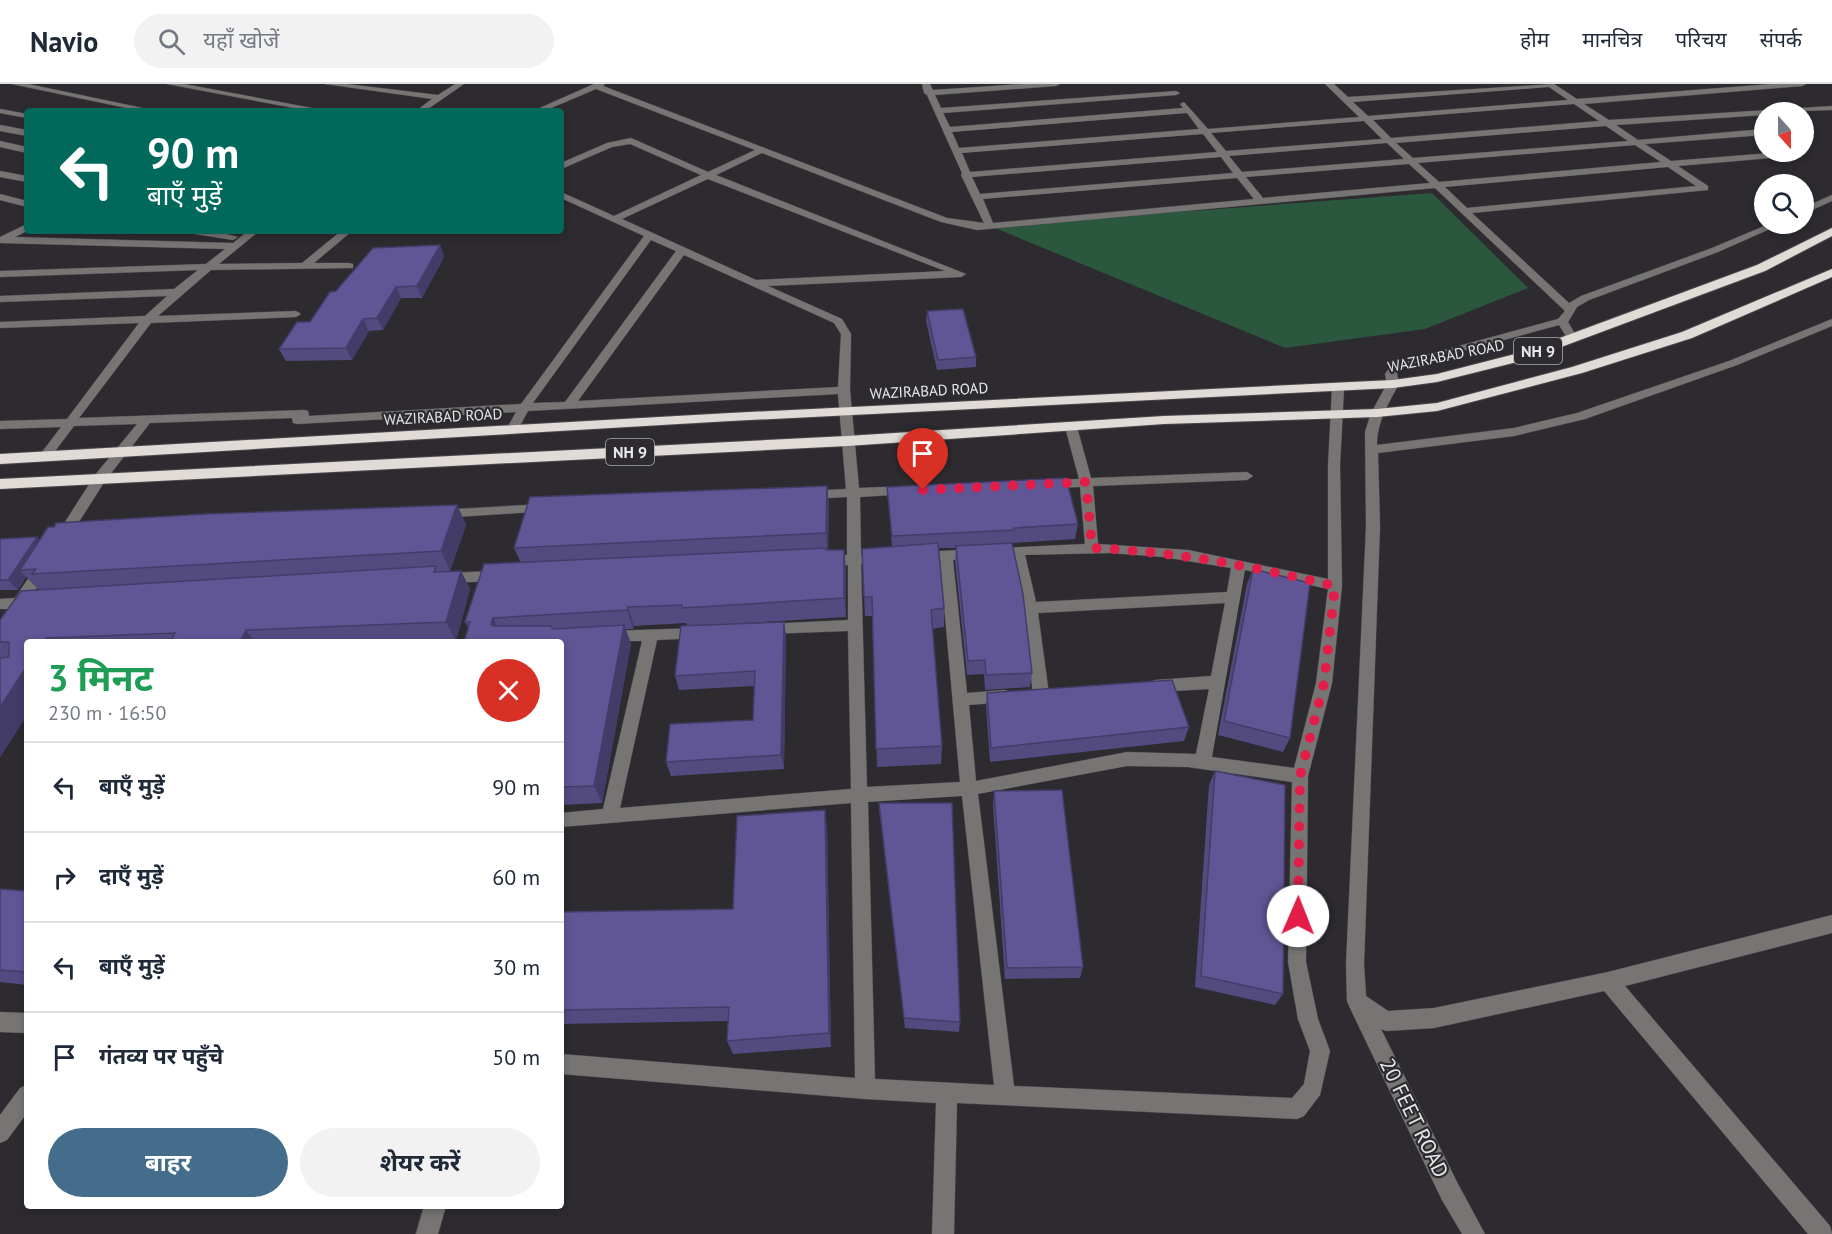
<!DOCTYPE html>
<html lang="hi">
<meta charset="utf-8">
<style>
body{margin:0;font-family:"PT Sans","Noto Sans Devanagari",sans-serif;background:#f2f2f3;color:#1f2937;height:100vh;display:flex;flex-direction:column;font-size:22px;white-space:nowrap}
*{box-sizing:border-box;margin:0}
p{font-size:20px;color:#747a83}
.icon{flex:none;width:33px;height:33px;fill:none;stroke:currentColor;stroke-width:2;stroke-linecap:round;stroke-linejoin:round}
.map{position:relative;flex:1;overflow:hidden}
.sheet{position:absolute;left:24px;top:555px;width:540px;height:570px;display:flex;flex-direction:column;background:#fff;border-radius:6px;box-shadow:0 3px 9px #0003}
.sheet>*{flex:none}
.top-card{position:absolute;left:24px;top:24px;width:540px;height:126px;border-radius:6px;box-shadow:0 3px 9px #0003;background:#00695c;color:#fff;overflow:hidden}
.needle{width:39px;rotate:159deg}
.tools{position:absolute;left:1754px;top:18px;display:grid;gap:12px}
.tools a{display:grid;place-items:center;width:60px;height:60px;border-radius:50%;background:#fff;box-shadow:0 3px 9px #0003;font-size:30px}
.pin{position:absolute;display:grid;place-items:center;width:51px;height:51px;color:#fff;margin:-62px -26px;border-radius:50% 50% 50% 0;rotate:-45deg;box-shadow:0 0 6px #0007}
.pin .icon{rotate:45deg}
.me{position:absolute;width:66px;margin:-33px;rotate:1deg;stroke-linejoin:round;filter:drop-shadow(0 0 4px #0008)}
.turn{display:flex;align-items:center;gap:21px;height:126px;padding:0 24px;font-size:27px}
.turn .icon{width:78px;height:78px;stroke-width:2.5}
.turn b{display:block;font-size:42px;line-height:51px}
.round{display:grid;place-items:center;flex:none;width:63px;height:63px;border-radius:32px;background:#f2f2f3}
.summary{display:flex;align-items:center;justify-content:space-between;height:102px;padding:0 24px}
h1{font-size:36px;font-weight:700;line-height:45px;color:#1e9e55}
.cta{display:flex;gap:12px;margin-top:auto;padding:12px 24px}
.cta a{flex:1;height:69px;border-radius:36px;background:#446d8c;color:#fff;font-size:24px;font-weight:700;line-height:69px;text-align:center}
.cta a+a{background:#f2f2f3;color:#1f2937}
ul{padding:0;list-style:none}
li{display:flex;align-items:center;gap:18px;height:90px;padding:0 24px;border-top:2px solid #e0e1e3}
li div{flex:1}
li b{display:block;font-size:22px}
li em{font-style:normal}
header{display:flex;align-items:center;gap:36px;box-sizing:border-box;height:84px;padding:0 30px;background:#fff;border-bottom:2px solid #e0e1e3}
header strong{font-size:28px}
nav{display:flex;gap:33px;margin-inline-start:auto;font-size:21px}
.search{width:420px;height:54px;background:#f2f2f3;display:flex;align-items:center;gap:15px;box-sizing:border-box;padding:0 21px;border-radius:33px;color:#747a83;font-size:22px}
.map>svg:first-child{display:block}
.green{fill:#2b573f}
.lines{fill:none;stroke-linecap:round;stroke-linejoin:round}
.minor-casing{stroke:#4b494d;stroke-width:1}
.highway-casing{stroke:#4b494d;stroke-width:2}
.minor{fill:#777573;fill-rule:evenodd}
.highway{fill:#e0dbd6;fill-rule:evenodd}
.wall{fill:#534a80}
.shaded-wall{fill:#443c68}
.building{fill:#615695;stroke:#443c68;stroke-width:1.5}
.route{stroke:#e11d48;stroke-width:10;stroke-dasharray:0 18}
.labels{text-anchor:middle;stroke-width:4.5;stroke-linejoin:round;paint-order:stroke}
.far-street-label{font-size:15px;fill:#e7e6e8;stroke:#2d2b2f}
.shield{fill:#2d2b2f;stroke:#afaeb0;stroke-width:1.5}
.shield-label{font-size:16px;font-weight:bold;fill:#e7e6e8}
.near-street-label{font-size:21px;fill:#e7e6e8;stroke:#2d2b2f}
</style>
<header>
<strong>Navio</strong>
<div class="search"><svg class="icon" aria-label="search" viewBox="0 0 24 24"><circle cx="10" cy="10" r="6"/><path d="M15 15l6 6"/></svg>यहाँ खोजें</div>
<nav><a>होम</a><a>मानचित्र</a><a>परिचय</a><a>संपर्क</a></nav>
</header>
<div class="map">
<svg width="1832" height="1150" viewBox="0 0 1832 1150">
<rect width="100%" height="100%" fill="#2d2b2f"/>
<!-- green -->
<polygon class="green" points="1432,109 1528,204 1425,245 1285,264 990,142"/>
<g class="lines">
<!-- minor casing -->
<g class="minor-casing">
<g id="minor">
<polygon points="12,0 28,0 157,27 141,27"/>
<polygon points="167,0 184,0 328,27 310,27"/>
<polygon points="325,0 347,0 438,11 455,0 464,0 425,27 416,27 432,15"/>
<path d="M594,0h11l-2,2 344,132 37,5 -23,-48 1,-2 -35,-78 -3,-2 -2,-9h8l3,6 90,-6h37l-4,2 -121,9 6,13 235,-17 4,2 -4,2 -233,18 7,14 233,-19 -3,-4 4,-2 24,27 151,-12 -34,-33h9l14,13 206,-13 23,15 195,-15h34l-4,2 -218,18 25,16 223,-14v4l-68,2v3l-148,10 22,15 126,-11v6l-119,9 26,17 111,-9 16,1 -4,3 -116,10 30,20v4l-236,23 97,90 12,-7 131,-48 57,-24h12l-63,28 -129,48 -12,7 -9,15 10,17 -1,2h-8l-10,-16 -159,43 -3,6 2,10c-11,20 -22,38 -22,61l137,-17 63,-15 152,-52 103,-42v7l-95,39 -152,54 -71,17 -136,17 2,74 -16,437 2,32 22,15 46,-3 174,-36 224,-57v18l-207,53 205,240 2,8h-24l-204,-243 -170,37 -48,3 -5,-2 77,155 27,50h-23l-20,-34 -92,-192 -3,-7 -1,-37 20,-437 -1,-95 6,-19 16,-29 -2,-10 7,-10 166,-45 7,-8 -130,-123 -458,42 -36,-8 -179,-69 -46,22 250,99 -5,3 -193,9 74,33 9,15 -1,56 9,98 49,-2 6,4 -6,4 -48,3 1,57 22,-1 7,5 -7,5 -22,1 6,223 93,-5 -20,-221 -21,1 -7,-5 7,-5 166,-8 -5,-57 -31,1 -6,-4 6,-4 30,-1 -14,-52 2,-3 4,-1 6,4 14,51 156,-6 6,4 -6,4 -154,6 5,58 90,6 140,29v-114l4,-76 6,-3 6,3 -4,76 2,121 -10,97 -24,93 -2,186 12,57 12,32 -10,44 -16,21 -7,3 -340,-16 -3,131h-22l4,-131 -71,-4 -304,-25v-20l294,24 -4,-275 -290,24v-14l42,-4 39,-168h-40l-2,-4 2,-4 5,-2 93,-3 5,1 2,4 -2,4 -5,1 -43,2 -37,168 231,-19 -3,-158 -82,3 -5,-1 -2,-4 2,-4 5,-1 82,-4v-55l-22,1 -7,-5 7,-5 21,-1v-58l-38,2 -6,-4 6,-4 37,-2 -8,-95 -310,17 -12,22 -4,1 -6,-4 10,-18 -219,12 -4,-1 -1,-5 -142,5 -45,58 -39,61 -5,2 -7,-5 2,-3 39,-61 42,-51 -63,2 -25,33 -4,1 -6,-4 22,-29 -61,2v-8l67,-2 72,-96 -139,5v-6l145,-6 22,-20 -167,6v-6l174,-7 24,-19 -198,7v-6l206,-7 19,-15 -225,-6v-6l27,-13v7l-12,6 218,6 15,-12h11l-40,33 83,-1 39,-32h11l-38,32h35l4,1v4l-142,2 -53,46 138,-5 5,3 -5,3 -145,6 -72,95 225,-8 4,1 1,5 212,-12 123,-168 -83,-38v-6l53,24 87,-41 -71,-31 -18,3 -51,22v-6l46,-20 24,-5 77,34 47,-22 -159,-61 -52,22h-11zM1549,3l19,13 -200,16 -15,-14zM1574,20l25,17 -208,17 -18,-18zM1187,29l12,16 -240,19 -7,-16zM1364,37l18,18 -156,12 -15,-18zM1606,42l22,15 -215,17 -17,-15zM1203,50l14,18 -247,20 -8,-19zM1387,59l17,16 -162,13 -13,-16zM1635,61l26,17 -222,20 -21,-19zM1221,73l12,16 -253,21 -8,-17zM1409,80l21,19 -167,15 -17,-21zM1668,83l28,19 -229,22 -22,-21zM1237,94l17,21 -261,24 -10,-24zM708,95l237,92 -189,9 -134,-61zM651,156l25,11 -111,151 -32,1zM684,171l150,68 7,11 -3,53 -260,14zM1111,469l52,4 68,11 -4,24 -191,10 -11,-47zM1012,472l11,52 10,86 3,4h10l3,-4 -11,-81 187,-10 -14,73 -56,4 -5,2 -3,4 3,4 5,2 54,-3 -13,65 -69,-2 -151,29 -7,-76 36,-3 5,-2 3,-4 -3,-4 -5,-2 -38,3 -14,-133zM1245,486l83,19 -12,94 -22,85 -82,-11zM1127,682l61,1 104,15 -4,180 10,57 12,32 -6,33 -12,14 -278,-12 -36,-292zM962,712l32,289 -119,-6 -7,-277z"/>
<polygon points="0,25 27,30 27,34 0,29"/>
<polygon points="0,41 27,46 27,52 0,47"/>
<polygon points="0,57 27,63 27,69 0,63"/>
<polygon points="0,87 27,92 27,98 0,93"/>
<polygon points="0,110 27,117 27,123 0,116"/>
<polygon points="1832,111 1832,117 1803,130 1803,124"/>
<polygon points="190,147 213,147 238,153 233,156 195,150"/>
<polygon points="545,420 552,424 550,427 440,434 433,430 440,426"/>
<polygon points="43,478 50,483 31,513 37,514 39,518 37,522 24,524 5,552 0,553 0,536 8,525 0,525 0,515 15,514 38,480"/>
<polygon points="499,487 506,492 499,497 445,499 438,494 445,489"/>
<polygon points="0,928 27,929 27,949 0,948"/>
<polygon points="27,1001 27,1029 7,1056 0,1059 0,1031 20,1004"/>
<polygon points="424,1122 446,1122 438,1150 416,1150"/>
</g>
</g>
<!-- highway casing -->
<g class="highway-casing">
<g id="highway">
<polygon points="1832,144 1832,152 1765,187 1529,275 1437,298 1393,304 730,337 0,380 0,370 730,329 1393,296 1437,290 1519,269 1757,181"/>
<polygon points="1832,185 1832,193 1692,254 1582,289 1437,327 1377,333 1164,340 847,362 0,405 0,395 847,352 1164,332 1377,325 1437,319 1572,283 1682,248"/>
</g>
</g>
<!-- minor -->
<use href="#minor" class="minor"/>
<!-- highway -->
<use href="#highway" class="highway"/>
</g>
<!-- wall -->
<g class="wall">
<polygon points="440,161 444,173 422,214 401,214 383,246 369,247 352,276 286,277 279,265 310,238 336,207"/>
<polygon points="927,227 976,273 976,283 937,286 926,237"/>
<polygon points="827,402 829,422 828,466 846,485 846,533 696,542 784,538 786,552 784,685 671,692 666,678 753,636 754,602 679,606 675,592 687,542 686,539 634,542 633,545 626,545 631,560 602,719 561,721 561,558 468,543 465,538 521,479 514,464"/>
<polygon points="887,403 1078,440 1075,455 1013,459 1013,461 1012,461 1032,589 1030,603 985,606 984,590 967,591 955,477 956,464 939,464 944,524 944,543 932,545 942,662 941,680 877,683 872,532 865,532 864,513 892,463"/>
<polygon points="457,421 466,441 450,487 461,487 470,505 456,557 429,558 27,558 27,631 0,673 0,536 46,505 38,505 26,493 18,506 0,506 0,455 39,456"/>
<polygon points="1253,485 1290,654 1283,668 1218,651 1247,500"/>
<polygon points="987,609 1189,643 1184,657 990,678 986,623"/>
<polygon points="1215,687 1283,910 1275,921 1195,903 1209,701"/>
<polygon points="994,707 1083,883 1080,894 1005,895 993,721"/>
<polygon points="879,719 960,938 959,948 905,944 880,733"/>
<polygon points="827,743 831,963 733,970 727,957 728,937 561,940 561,828 733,825"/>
<polygon points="0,805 27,807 27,901 0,898"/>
</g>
<!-- shaded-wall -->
<g class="shaded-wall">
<polygon points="440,161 444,173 422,214 417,202"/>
<polygon points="396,203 401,214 383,246 377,234"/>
<polygon points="363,235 369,247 352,276 346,264"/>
<polygon points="827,402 829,422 828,469 826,449"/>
<polygon points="457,421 466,441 450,487 441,467"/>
<polygon points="37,453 46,463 20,486 26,493 18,506 8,496"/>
<polygon points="844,466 846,485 846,533 844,514"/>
<polygon points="461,487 470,505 456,557 446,538"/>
<polygon points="628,523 634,542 633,545 627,526"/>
<polygon points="493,534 502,553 491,540"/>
<polygon points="784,538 786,552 784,685 781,671"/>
<polygon points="624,541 631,560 602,719 594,702"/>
<polygon points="246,546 255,558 240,558"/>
<polygon points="27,582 27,631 0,673 0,623"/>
<polygon points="825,726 827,743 831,963 829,949"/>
</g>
<!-- building -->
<g class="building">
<polygon points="440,161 417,202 396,203 377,234 363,235 346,264 279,265 297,238 310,238 330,208 336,207 373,164"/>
<polygon points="963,225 976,273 938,276 927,227"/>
<polygon points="1066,394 1078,440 1014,444 1014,446 892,452 887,403"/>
<polygon points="827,402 826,449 514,464 530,413"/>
<polygon points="457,421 441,467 32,490 36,485 20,486 48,443 54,443 56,439 206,430"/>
<polygon points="37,453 8,496 0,496 0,455"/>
<polygon points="938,459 944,524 931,526 942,662 876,665 872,513 864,513 862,465"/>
<polygon points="1012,459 1023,510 1032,589 986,591 985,576 968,577 956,462"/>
<polygon points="826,464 826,466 844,466 844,514 682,524 682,521 628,523 627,526 493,534 491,540 493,542 551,542 553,545 624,541 594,702 561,703 561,558 464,558 470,538 465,538 484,480"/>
<polygon points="436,482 434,488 461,487 446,538 246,546 240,558 170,558 175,549 46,554 43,558 27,558 27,582 0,623 0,574 9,573 9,558 0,558 0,536 21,507"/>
<polygon points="1253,485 1310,499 1290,654 1224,637"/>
<polygon points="784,538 781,671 666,678 670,640 753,636 755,587 675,592 681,542"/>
<polygon points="1172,596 1189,643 991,664 987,609"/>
<polygon points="1215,687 1285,701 1283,910 1201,892"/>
<polygon points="1062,706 1083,883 1007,884 994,707"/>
<polygon points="879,719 952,719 960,938 904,934"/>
<polygon points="825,726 829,949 727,957 729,923 561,926 561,828 733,825 737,732"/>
<polygon points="0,805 27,807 27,888 0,886"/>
</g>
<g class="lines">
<!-- route -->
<path class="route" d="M923,406l163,-8 6,66c87,4 158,18 243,38l-11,97 -24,93 -2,140"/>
</g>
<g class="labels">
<!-- far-street labels -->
<g class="far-street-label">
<text transform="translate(1446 272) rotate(-11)" y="5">WAZIRABAD ROAD</text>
<text transform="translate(929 307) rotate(-3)" y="5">WAZIRABAD ROAD</text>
<text transform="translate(443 333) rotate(-3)" y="5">WAZIRABAD ROAD</text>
</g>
<!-- shield labels -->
<g class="shield">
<rect x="1514" y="254" width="48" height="26" rx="4.5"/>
<rect x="606" y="355" width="48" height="26" rx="4.5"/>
</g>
<g class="shield-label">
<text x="1538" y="273">NH 9</text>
<text x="630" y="374">NH 9</text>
</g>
<!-- near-street labels -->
<g class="near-street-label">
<text transform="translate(1414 1034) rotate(64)" y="7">20 FEET ROAD</text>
</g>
</g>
</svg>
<div class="tools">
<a><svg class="needle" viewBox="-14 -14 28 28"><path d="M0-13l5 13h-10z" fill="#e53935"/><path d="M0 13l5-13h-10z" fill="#747a83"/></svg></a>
<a><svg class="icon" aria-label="search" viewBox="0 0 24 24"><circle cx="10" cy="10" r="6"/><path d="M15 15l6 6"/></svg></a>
</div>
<div class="pin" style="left:923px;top:406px;background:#d93025"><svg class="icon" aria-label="arrive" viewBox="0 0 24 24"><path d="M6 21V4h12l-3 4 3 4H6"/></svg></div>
<svg class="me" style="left:1298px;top:832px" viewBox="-20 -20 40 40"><circle r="19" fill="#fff"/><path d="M0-13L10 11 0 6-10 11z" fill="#e11d48"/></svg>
<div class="top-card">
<div class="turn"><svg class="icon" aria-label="left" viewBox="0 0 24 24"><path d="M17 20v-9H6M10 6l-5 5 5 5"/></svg><div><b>90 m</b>बाएँ मुड़ें</div></div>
</div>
<section class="sheet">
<div class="summary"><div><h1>3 मिनट</h1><p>230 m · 16:50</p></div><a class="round" style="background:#d93025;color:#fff"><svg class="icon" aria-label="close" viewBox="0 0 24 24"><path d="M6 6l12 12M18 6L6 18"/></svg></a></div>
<ul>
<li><svg class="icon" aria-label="left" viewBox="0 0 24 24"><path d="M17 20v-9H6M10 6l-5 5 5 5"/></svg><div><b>बाएँ मुड़ें</b></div><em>90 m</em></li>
<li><svg class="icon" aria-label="right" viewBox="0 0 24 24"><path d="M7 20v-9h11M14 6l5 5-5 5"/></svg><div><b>दाएँ मुड़ें</b></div><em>60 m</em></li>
<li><svg class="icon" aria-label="left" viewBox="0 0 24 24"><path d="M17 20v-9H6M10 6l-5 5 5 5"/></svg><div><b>बाएँ मुड़ें</b></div><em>30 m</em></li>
<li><svg class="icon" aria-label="arrive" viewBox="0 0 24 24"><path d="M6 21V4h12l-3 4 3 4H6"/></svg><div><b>गंतव्य पर पहुँचे</b></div><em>50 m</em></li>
</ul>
<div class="cta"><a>बाहर</a><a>शेयर करें</a></div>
</section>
</div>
